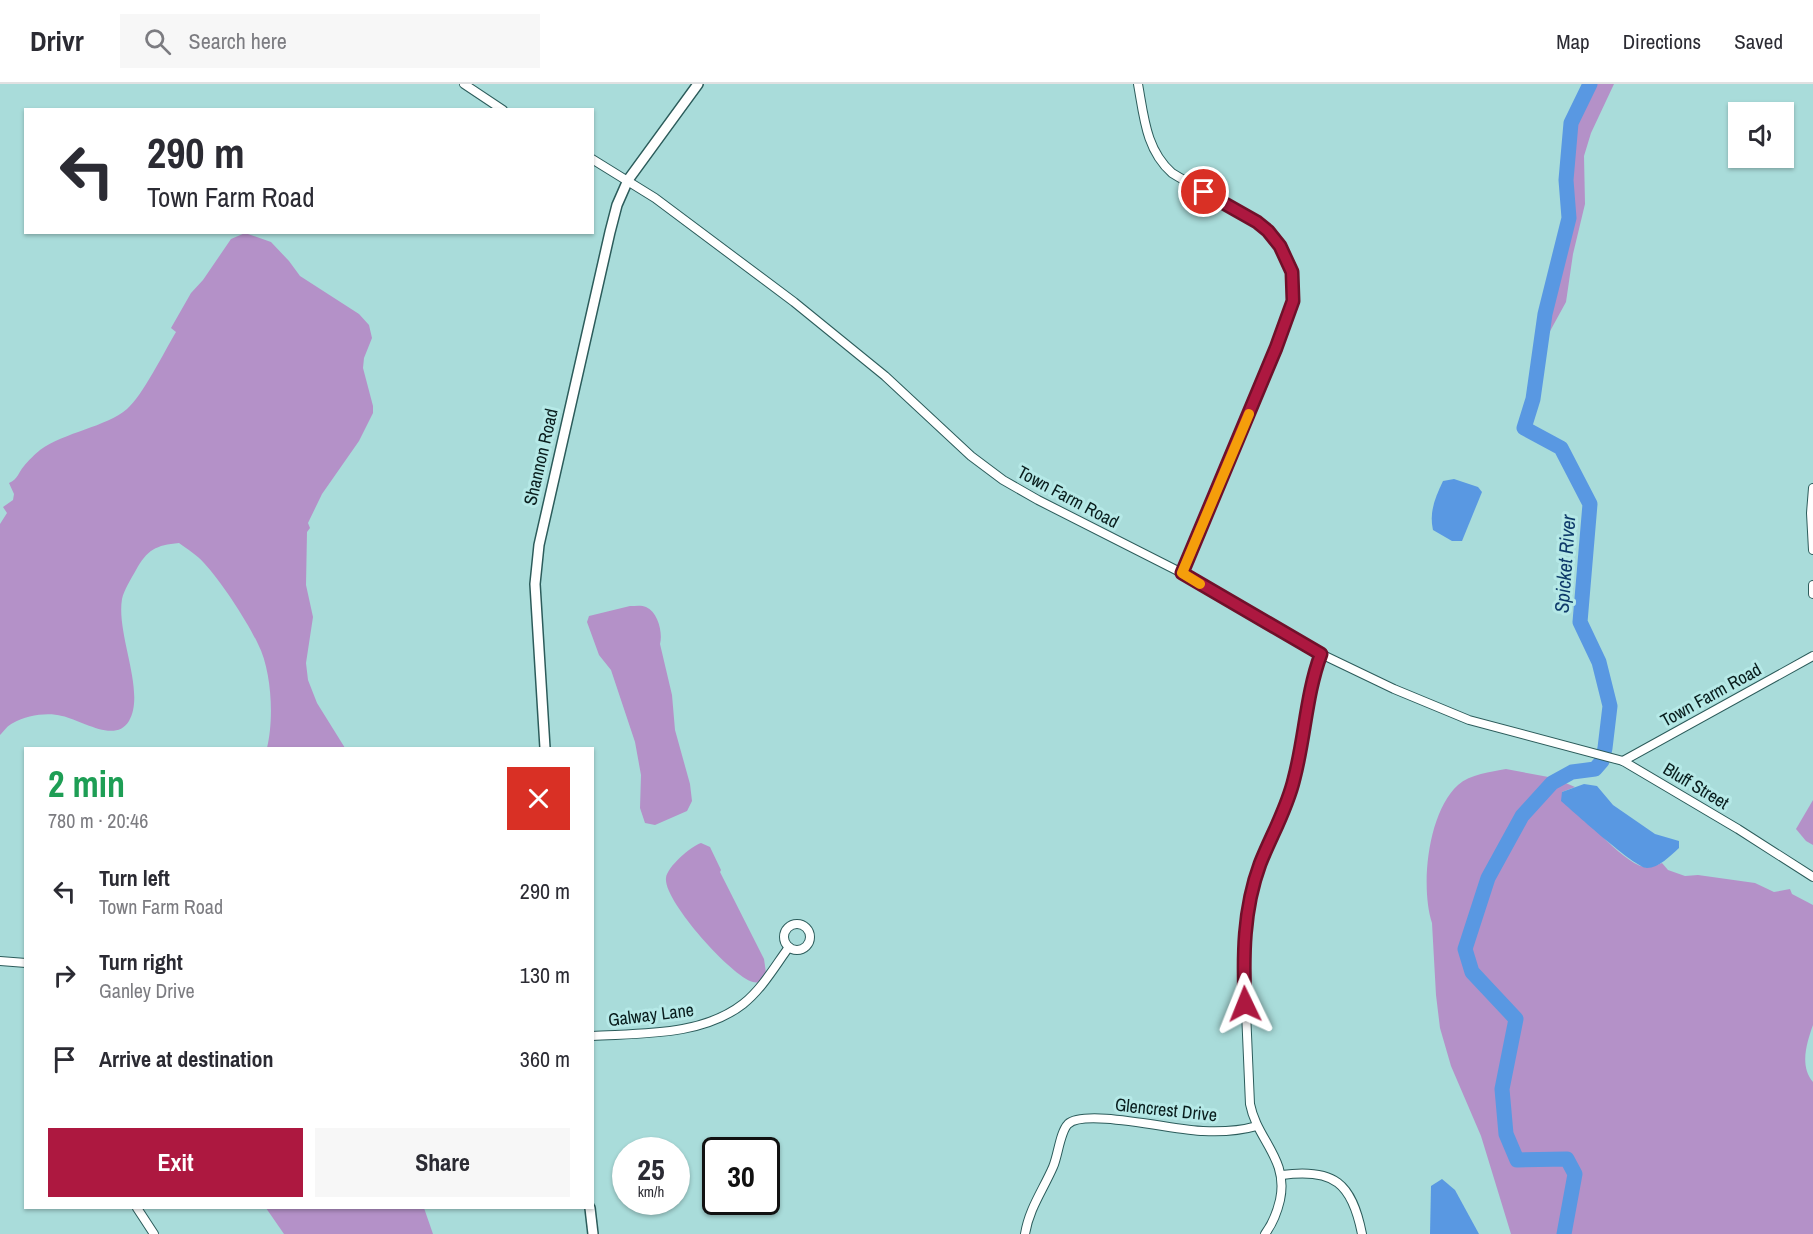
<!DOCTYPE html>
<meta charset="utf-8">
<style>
body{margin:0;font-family:"Archivo Narrow",sans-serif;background:#f7f7f7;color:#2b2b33;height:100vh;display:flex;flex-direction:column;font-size:22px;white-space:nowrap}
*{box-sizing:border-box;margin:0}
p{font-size:20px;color:#7c7c81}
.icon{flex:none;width:33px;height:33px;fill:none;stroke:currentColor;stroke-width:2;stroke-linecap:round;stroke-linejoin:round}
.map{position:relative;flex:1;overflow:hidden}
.details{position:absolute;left:24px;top:663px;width:570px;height:462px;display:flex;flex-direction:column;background:#fff;border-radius:0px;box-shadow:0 2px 4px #0004}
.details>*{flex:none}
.banner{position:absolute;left:24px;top:24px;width:570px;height:126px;border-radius:0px;box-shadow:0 2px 4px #0004;background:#fff;color:#2b2b33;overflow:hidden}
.buttons{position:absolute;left:1728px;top:18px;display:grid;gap:12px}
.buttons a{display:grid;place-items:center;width:66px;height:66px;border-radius:0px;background:#fff;box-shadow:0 2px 4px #0004;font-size:30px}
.speed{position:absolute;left:612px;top:1053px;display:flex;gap:12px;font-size:30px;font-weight:700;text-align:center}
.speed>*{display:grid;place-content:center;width:78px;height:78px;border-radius:50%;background:#fff;box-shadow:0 2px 4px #0004;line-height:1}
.speed small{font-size:15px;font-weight:400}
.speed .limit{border:3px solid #111;border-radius:9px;background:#fff;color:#111}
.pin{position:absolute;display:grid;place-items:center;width:51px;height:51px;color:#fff;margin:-26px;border:3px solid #fff;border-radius:50%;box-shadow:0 2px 6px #0007}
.me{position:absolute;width:66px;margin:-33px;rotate:358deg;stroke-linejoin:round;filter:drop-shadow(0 0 4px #0008)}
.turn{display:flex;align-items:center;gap:21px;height:126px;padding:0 24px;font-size:27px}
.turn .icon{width:78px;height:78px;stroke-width:2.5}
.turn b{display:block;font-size:42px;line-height:51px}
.round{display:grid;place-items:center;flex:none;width:63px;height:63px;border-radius:0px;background:#f7f7f7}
.head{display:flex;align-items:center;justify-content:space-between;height:102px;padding:0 24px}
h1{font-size:36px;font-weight:700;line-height:45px;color:#1e9e55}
.cta{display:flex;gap:12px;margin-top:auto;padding:12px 24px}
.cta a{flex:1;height:69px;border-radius:0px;background:#ad1840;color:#fff;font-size:24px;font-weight:700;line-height:69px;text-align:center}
.cta a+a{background:#f7f7f7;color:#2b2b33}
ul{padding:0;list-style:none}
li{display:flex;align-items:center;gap:18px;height:84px;padding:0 24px}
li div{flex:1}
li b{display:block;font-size:22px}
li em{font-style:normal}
header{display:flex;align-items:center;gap:36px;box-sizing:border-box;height:84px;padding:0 30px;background:#fff;border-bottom:2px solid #e1e1e2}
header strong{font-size:28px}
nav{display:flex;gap:33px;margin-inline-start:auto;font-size:21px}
.search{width:420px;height:54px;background:#f7f7f7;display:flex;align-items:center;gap:15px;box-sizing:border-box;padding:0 21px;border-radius:0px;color:#7c7c81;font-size:22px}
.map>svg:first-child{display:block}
.green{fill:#b491c8}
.water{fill:#5998e2}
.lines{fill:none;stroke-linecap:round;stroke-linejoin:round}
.river{stroke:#5998e2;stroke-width:15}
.minor-casing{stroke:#2c5c5b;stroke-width:10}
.tertiary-casing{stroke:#2c5c5b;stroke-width:12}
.minor{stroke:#fff;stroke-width:8}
.tertiary{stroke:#fff;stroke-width:9}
.route-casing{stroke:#70102a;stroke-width:15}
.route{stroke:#ad1840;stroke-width:10}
.slow{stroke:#f59e0b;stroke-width:10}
.labels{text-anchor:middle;stroke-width:6;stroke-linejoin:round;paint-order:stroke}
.street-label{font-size:18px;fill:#091d1d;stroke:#b6e9e7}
.water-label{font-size:20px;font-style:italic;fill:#0e3a6a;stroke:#b6e9e7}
</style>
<header>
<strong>Drivr</strong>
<div class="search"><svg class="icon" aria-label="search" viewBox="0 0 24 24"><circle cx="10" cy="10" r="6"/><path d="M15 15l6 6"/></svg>Search here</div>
<nav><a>Map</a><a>Directions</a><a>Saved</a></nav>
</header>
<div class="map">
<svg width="1813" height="1150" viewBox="0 0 1813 1150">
<rect width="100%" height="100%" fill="#a9dcda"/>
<!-- green -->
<g class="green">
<path d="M1584,0h30l-23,49 -7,23 1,48 -12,50 -7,48 -17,31 -3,-7 12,-42 5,-39 -2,-87c5,-27 25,-46 23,-74z"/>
<path d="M245,149l26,9 18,19 11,15 59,38 10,11 3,13 -8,20 -1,10 10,38v7l-14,28 -37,53 -14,29 2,5 -3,4 -1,53 7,32 -7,46 2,17 9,23 28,45h-78c7,-28 5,-77 -9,-104 -11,-23 -37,-63 -54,-81 -7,-8 -17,-14 -25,-20 -23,2 -32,7 -43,27 -5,9 -12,20 -14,29 -6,36 24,93 7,122 -14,23 -47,-1 -67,-5 -14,-4 -35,-1 -49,7 -5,2 -9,8 -13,12v-211l7,-11 -4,-6 10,-7 1,-6 -5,-11c9,-4 9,-10 15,-17 4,-5 11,-12 16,-16 25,-18 66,-23 87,-41 16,-14 37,-57 49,-77l-5,-4 20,-35 12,-13 28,-41z"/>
<path d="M630,522c5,0 12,-1 16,1 12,5 17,26 14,37l12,51 3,35 15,54 2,17 -5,10 -32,14 -10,-2 -5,-15 1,-33 -6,-33 -24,-72 -12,-15 -12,-33 2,-6z"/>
<path d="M1506,685l48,9 21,9 -13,5c18,20 58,69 82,75 6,1 12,-2 18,-4l6,7 17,6 13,-1 57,8 19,9 16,-3 2,5 21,11v120c-6,17 -14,41 0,57v152h-302l-30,-98 -30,-70 -11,-38 -4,-33 -4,-72c-12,-37 -4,-111 26,-138 12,-11 33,-13 48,-16z"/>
<polygon points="1813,716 1813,761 1806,757 1796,745"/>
<path d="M701,759l9,4 11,23 -1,2 44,87 2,14 -4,9c-3,0 -6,1 -9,0 -22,-6 -90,-82 -87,-104 1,-11 25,-32 35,-35z"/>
<polygon points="266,1124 424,1124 433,1150 284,1150"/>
</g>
<!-- water -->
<g class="water">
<path d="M1454,395l24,8 4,5 -20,49h-10l-19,-11c-4,-18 2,-32 10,-49z"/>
<path d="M1584,700l13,2 16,19 42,29 24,7v7c-9,8 -20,20 -32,20 -12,0 -72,-55 -86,-67l1,-9z"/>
<polygon points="1442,1095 1455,1106 1479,1150 1430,1150 1431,1102"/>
</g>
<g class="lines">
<!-- river -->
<polyline class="river" points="1564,1150 1575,1090 1567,1075 1517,1076 1506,1050 1502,1005 1516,935 1472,888 1465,865 1488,794 1522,732 1552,699 1572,688 1595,685 1602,677 1605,664 1610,622 1599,578 1580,538 1590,420 1561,364 1524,344 1533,315 1545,230 1569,134 1566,96 1571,39 1590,0"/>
<!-- minor casing -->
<g class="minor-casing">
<g id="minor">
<polyline points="464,0 503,26"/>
<path d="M1138,0c6,33 8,66 34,89 54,34 136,57 119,138l-109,262"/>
<polyline points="592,75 655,114 794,218 885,292 971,372 1003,396 1038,416 1182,489 1321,570 1394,605 1469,636 1623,677 1738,745 1813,793"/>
<polyline points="1813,404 1811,429 1813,466"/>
<polyline points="1813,501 1813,510"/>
<polyline points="1623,677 1813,572"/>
<circle cx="797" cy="853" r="13"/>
<polyline points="0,877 26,879"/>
<path d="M592,952c50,-3 110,0 151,-32 19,-15 32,-38 46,-57"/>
<path d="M1282,1091c52,-7 70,8 80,59"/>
<polyline points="137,1124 154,1150"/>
<path d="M1025,1150c4,-25 18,-44 28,-67 5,-11 7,-35 15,-43 17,-16 109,7 135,7 18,1 36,0 54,-5"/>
<path d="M1265,1150c8,-11 12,-21 15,-34 9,-41 -23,-60 -30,-96l-6,-139 4,-58 12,-42 35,-86 19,-102 7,-23"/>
</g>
</g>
<!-- tertiary casing -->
<g class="tertiary-casing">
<g id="tertiary">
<polyline points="545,664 535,500 539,461 610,148 617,121 628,96 698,0"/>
<polyline points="590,1124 593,1150"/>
</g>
</g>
<!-- minor -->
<use href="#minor" class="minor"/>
<!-- tertiary -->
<use href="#tertiary" class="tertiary"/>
</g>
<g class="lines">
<!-- route casing -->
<g class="route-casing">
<path id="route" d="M1204,108l53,30 11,9 12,15 12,26 1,29 -17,47 -94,225 139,81c-15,40 -16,84 -27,125 -7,30 -23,57 -34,85 -17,46 -17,93 -15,140"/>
</g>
<!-- route -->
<use href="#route" class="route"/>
<!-- slow -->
<polyline class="slow" points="1200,500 1182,489 1249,330"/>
</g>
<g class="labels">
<!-- street labels -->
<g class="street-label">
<text transform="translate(541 373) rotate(-77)" y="6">Shannon Road</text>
<text transform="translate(1068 413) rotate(28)" y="6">Town Farm Road</text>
<text transform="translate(1711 611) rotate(-29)" y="6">Town Farm Road</text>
<text transform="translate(1696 702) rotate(31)" y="6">Bluff Street</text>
<text transform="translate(651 931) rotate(-7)" y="6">Galway Lane</text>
<text transform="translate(1166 1026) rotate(6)" y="6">Glencrest Drive</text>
</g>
<!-- water labels -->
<g class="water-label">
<text transform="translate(1565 480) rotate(-86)" y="7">Spicket River</text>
</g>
</g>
</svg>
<div class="buttons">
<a><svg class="icon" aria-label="sound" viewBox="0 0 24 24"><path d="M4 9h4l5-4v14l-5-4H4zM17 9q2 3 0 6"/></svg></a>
</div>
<div class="speed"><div>25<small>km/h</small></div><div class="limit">30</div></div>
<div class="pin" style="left:1204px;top:108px;background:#d93025"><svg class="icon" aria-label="arrive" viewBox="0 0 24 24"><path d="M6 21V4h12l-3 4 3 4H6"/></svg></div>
<svg class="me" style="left:1245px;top:920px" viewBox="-20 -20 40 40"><path d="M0-17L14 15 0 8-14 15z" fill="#ad1840" stroke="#fff" stroke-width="4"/></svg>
<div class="banner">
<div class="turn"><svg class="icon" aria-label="left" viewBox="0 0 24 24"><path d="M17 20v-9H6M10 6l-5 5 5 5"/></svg><div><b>290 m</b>Town Farm Road</div></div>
</div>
<section class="details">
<div class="head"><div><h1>2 min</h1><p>780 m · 20:46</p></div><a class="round" style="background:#d93025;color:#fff"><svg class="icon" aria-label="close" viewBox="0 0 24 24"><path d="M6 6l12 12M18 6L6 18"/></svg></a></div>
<ul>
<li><svg class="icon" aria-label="left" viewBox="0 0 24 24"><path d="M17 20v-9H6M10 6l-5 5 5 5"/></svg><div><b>Turn left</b><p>Town Farm Road</p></div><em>290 m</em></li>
<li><svg class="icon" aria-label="right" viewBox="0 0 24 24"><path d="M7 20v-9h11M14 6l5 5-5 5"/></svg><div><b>Turn right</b><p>Ganley Drive</p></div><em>130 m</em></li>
<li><svg class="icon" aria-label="arrive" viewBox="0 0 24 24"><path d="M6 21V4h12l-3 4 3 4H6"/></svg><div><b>Arrive at destination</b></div><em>360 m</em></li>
</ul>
<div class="cta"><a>Exit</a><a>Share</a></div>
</section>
</div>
